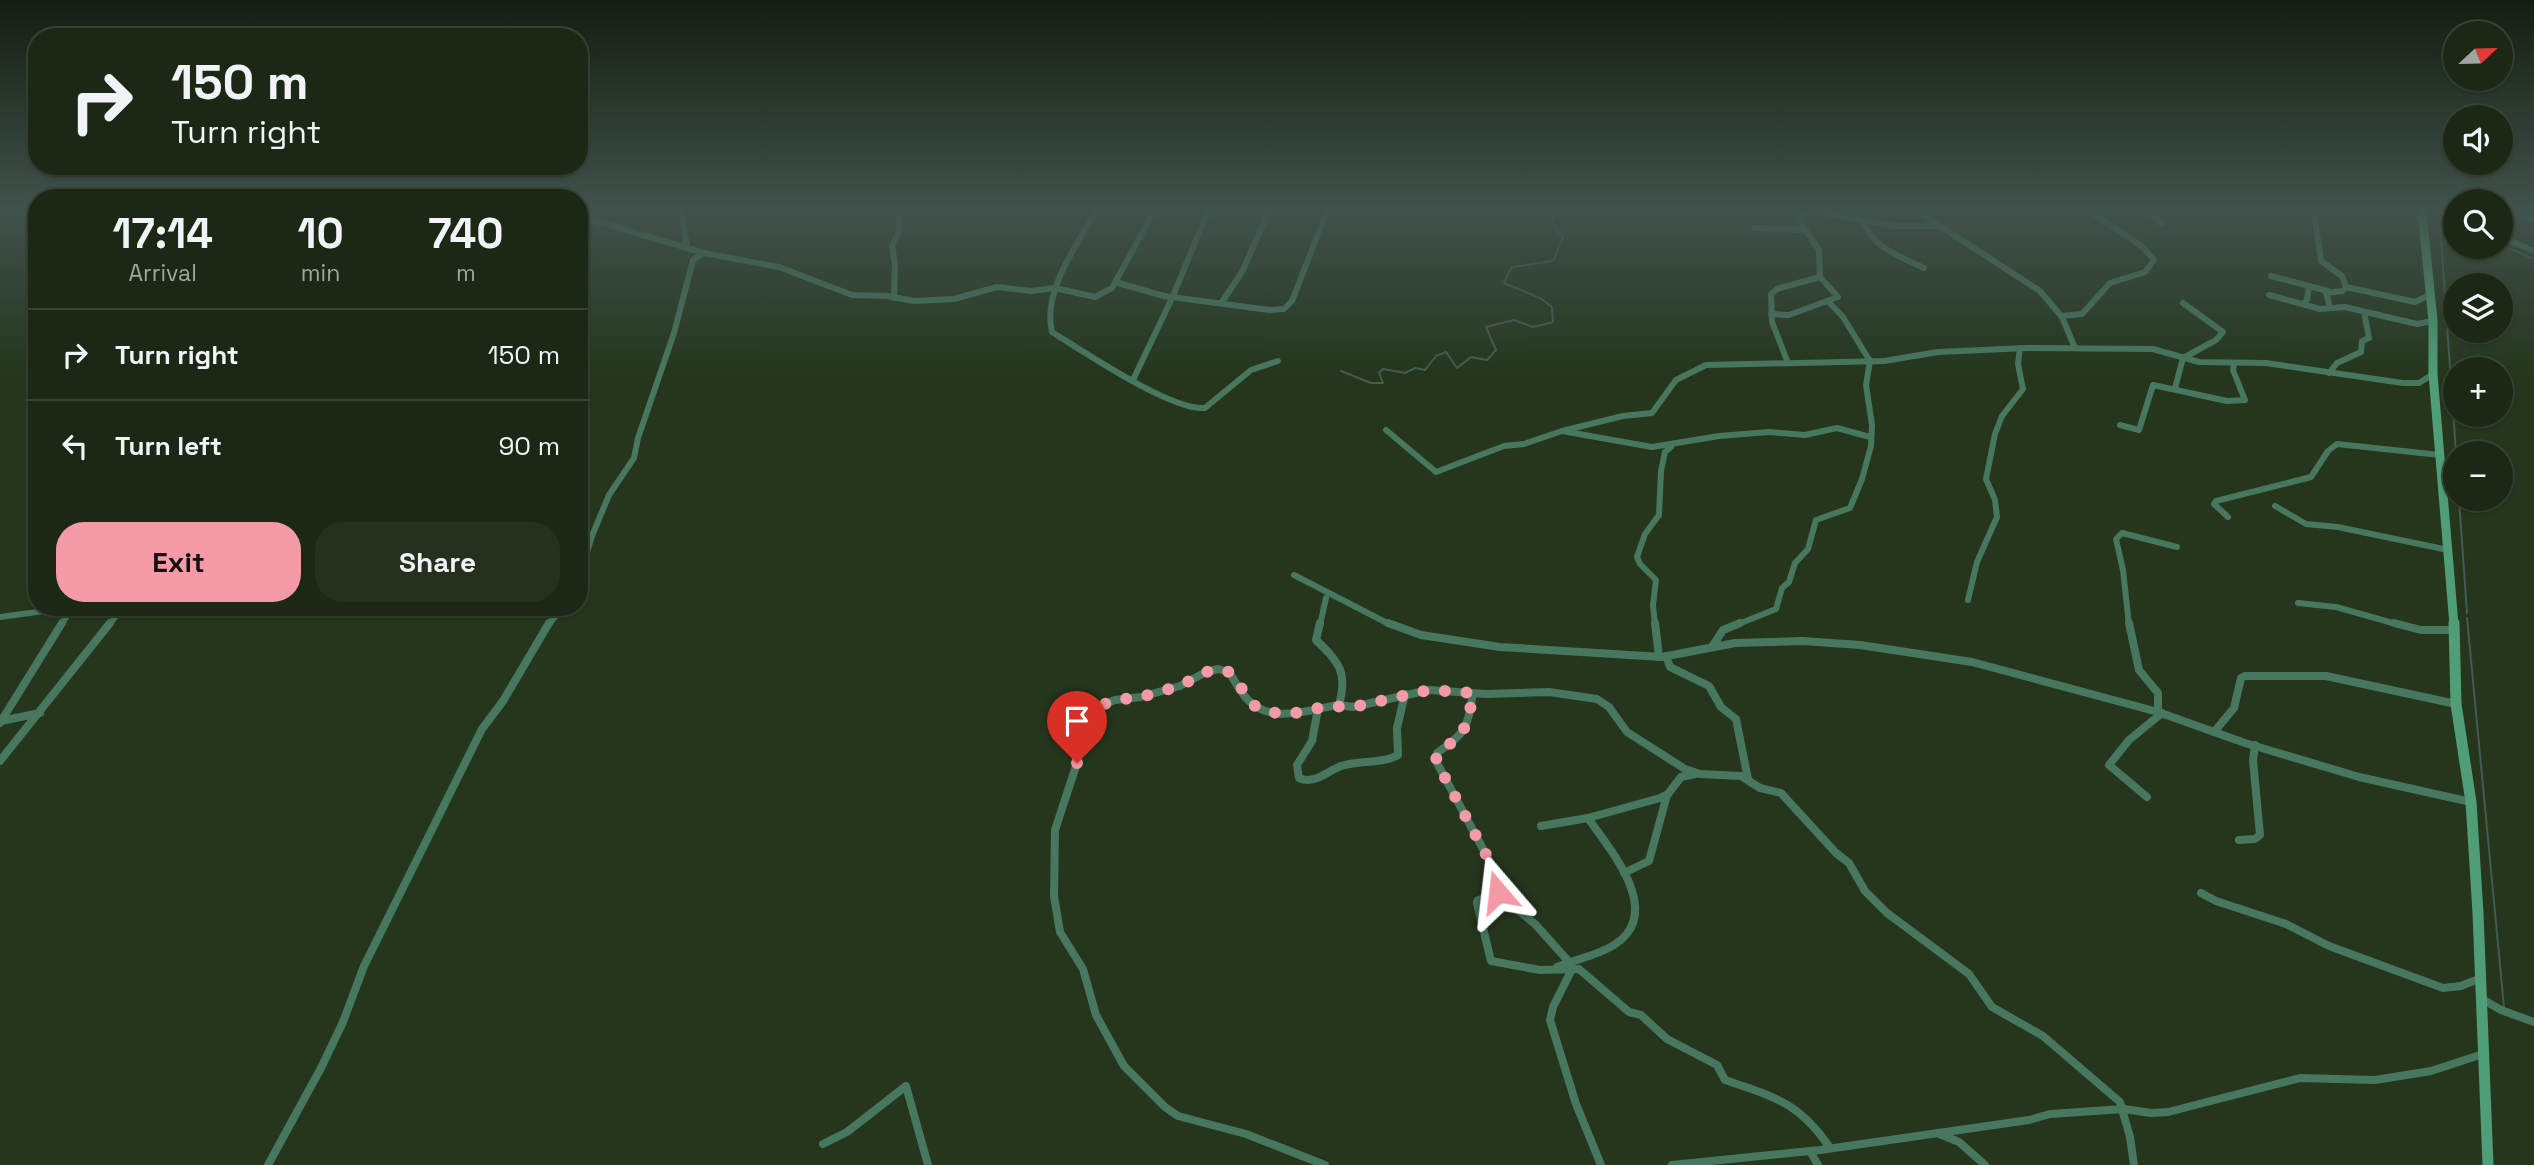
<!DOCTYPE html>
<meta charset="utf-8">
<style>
body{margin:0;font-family:"Space Grotesk",sans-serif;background:#25301f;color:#f1f3f6;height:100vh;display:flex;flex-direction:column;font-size:26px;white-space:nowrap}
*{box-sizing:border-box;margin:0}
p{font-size:23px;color:#a0a6a1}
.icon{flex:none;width:38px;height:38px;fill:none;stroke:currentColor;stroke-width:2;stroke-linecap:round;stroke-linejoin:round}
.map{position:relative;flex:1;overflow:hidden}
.details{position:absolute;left:28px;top:189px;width:560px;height:427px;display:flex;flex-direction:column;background:#1c2816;border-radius:28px;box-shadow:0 2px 5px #0004,0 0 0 2px #3a4435}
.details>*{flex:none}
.guide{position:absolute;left:28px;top:28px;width:560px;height:147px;border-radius:28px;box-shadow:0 2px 5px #0004,0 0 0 2px #3a4435;background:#1c2816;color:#f1f3f6;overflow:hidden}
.needle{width:46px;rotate:68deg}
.buttons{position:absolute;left:2443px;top:21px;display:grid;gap:14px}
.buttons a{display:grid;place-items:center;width:70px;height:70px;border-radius:50%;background:#1c2816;box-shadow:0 2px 5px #0004,0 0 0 2px #3a4435;font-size:35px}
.pin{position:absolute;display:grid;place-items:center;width:60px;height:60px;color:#fff;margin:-72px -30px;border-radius:50% 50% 50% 0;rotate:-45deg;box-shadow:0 0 7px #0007}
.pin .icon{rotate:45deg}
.me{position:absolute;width:77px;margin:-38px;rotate:343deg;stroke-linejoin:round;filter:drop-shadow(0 0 5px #0008)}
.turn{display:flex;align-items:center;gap:24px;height:147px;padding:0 28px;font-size:32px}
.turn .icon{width:91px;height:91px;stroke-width:2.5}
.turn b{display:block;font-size:49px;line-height:60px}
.eta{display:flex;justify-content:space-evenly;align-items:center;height:119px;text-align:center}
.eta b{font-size:42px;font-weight:700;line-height:49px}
.action{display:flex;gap:14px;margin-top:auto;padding:14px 28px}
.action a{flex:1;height:80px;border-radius:28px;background:#f49aa6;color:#111;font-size:28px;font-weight:700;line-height:80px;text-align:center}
.action a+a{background:#25301f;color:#f1f3f6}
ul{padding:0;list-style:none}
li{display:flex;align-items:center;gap:21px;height:91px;padding:0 28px;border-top:2px solid #3a4435}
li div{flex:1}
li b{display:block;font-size:26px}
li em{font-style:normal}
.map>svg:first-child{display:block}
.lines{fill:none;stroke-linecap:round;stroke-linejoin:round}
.stream{stroke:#445a53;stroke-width:2}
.minor-far1{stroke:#48775f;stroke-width:6}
.minor{stroke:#48775f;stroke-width:8}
.secondary-far1{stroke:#4f9e78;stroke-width:9}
.secondary{stroke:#4f9e78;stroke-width:11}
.route{stroke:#f49aa6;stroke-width:12;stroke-dasharray:0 21.6}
</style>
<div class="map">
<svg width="2534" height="1165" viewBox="0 0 2534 1165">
<rect width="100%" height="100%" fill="#25361d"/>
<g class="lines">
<!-- stream -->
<g class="stream">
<polyline points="2449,222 2455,225"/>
<polyline points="2440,224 2456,453"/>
<polyline points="2502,245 2534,259"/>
<polyline points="1341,371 1371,383 1383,383 1379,373 1383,369 1405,373 1415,368 1425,370 1436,356 1446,352 1457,368 1471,357 1487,360 1496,350 1486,327 1514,320 1533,327 1553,322 1552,307 1540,298 1504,283 1512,267 1553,261 1563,237 1554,227 1552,218 1568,213 1617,211"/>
<polyline points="2459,499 2467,613"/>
<polyline points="2467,618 2504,1007"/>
</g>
<!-- minor-far1 -->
<g class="minor-far1">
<polyline points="681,211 687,247"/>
<path d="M1096,211c-19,34 -54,80 -44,121 31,19 119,79 153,76l46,-38 27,-9"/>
<polyline points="1815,211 1893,226 1940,226"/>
<polyline points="1917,211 2040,291 2062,317 2075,348"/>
<polyline points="2148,211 2162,224"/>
<polyline points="2222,211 2243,211"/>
<polyline points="2437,211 2455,218"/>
<polyline points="2509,211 2534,220"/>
<polyline points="2203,213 2215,211"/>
<polyline points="579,216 704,253 779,267 852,295 887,296 914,301 954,299 997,287 1031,291 1055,288 1095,297 1112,288 1154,211"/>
<polyline points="2315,219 2321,261 2342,276 2346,287 2343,291 2326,293 2330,307"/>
<path d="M1862,220c11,28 37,36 62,48"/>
<polyline points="1754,228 1804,230"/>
<polyline points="2501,237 2534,251"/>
<polyline points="2271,276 2328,291"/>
<polyline points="1115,282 1164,296 1269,310 1284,309 1292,301 1327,211"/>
<polyline points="2346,287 2415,302 2429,295"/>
<polyline points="2269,295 2320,309 2345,307 2417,324 2433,321"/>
<polyline points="894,298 895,264 892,246 899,232 898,211"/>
<polyline points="1222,302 1242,272 1269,211"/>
<polyline points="2303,304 2307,300 2309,286"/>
<polyline points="1771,314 1789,315 1838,297 1820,277"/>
<polyline points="2061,316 2082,314 2110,283 2145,272 2154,260 2143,247 2089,211"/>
<polyline points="1788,363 1772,322 1771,294 1777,289 1820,277 1819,250 1798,219 1799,215 1811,211"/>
<polyline points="2329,373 2337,363 2361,352 2362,341 2369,338 2364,312"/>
<polyline points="1133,380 1173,296 1208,211"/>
<polyline points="2175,388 2183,358 2216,340 2223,332 2183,303"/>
<polyline points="2120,425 2139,430 2153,385 2227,401 2245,400 2233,370 2234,363"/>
<polyline points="1386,430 1436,472 1504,446 1524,444 1562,431 1652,447 1719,436 1769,432 1805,435 1837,428 1870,437"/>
<polyline points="1562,431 1623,416 1652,413 1676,380 1706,365 1884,361 1938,352 2027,348 2153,349 2199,362 2266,363 2403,383 2419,383 2433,374"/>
<polyline points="2275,506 2306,524 2338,527 2448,550"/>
<polyline points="2228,517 2214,504 2216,501 2311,477 2328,451 2337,444 2440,455"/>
<polyline points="1294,575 1391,625"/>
<polyline points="579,579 592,536 609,495 634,458 638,438 674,333 693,260 703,253"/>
<polyline points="1968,600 1977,562 1997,517 1995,500 1986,479 1995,434 2002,416 2023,389 2018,364 2020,348"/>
<polyline points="2298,603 2336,607 2400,625"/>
<polyline points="0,617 74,607"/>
<polyline points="61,625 73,607"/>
<polyline points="109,625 123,607"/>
<polyline points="548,625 564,607"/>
<polyline points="1320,625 1326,598"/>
<polyline points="1655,625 1653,605 1656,580 1640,564 1637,557 1645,534 1659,515 1661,471 1665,452 1671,447"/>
<polyline points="1736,625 1776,609 1782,588 1789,582 1795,563 1808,549 1816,520 1850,508 1862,479 1871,446 1872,425 1866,385 1870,361 1843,317 1828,301"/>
<polyline points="2129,625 2123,570 2116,539 2122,533 2177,547"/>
</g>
<!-- minor -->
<g class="minor">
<path d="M1320,623l-4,17c23,22 32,32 23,65 -29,4 -67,20 -91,-5 -8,-8 -13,-19 -19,-28l-11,-3 -12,3 -26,14 -39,11 -26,3 -48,19 10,44 -22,67 -1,66 6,36 23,37 13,46 28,51 41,41 13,9 68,18 79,31"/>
<polyline points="1388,623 1421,635 1500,647 1662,657 1735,643 1802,641 1860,645 1972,662 2158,712 2245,743 2359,777 2471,802"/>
<polyline points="1655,623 1659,657"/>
<polyline points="2129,623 2139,670 2158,693 2158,712"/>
<polyline points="2394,623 2421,630 2453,630"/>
<polyline points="1712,647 1723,630 1740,623"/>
<polyline points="1666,656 1670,667 1709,686 1721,707 1736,719 1748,779"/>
<path d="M1473,693c-6,36 -6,39 -36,60l-1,8 54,101 8,32 -20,6 -1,3 14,58 49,9 39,-1 50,43 12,3 26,24 50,26 8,15c49,17 74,22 105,68"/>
<polyline points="1339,705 1353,707 1429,690 1486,694 1549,692 1597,699 1609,707 1627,732 1685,769 1700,774 1741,776 1760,788 1781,793 1836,853 1849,863 1865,891 1887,913 1969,974 1992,1007 2043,1036 2120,1102 2130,1137 2134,1165"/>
<path d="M1318,709l-6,32 -15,24 2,13c16,7 28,-7 42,-12 18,-6 42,-2 57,-11l-1,-27 8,-34"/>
<polyline points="1,721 40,713"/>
<polyline points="0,723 62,623"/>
<polyline points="2214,732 2234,708 2241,678 2245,676 2326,676 2456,704"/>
<polyline points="0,761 110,623"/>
<polyline points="2147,797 2109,765 2129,740 2162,713"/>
<polyline points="1541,826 1588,818 1660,798 1668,794 1681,777 1695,774"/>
<polyline points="2239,840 2255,839 2260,835 2253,760 2255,745"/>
<polyline points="1624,873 1649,861 1667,795"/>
<polyline points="2201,893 2216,901 2286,924 2329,946 2443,988 2461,986 2481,978"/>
<polyline points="1498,894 1535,924 1570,963"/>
<path d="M1557,967c18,-8 40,-11 57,-22 51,-32 -3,-94 -26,-127"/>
<polyline points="1572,969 1553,1007 1550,1020 1576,1104 1601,1165"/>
<polyline points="2482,999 2501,1010 2534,1022"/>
<polyline points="1937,1133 1959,1142 1985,1165"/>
<polyline points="823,1144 847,1132 906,1086 928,1165"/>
<polyline points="1810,1151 1818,1165"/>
<polyline points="268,1165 321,1068 343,1022 364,966 482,729 503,701 549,623"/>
<polyline points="1672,1165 1820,1150 2029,1120 2050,1114 2124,1109 2151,1113 2168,1112 2300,1078 2375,1080 2431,1071 2483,1054"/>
</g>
<!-- secondary-far1 -->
<polyline class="secondary-far1" points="2422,211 2433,321 2433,374 2454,625"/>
<!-- secondary -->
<polyline class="secondary" points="2454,623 2456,704 2471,802 2478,913 2488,1165"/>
</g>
<!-- sky -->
<linearGradient id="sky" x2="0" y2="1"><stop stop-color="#141e10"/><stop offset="0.56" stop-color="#40524c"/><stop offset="1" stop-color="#40524c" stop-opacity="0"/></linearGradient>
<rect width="2534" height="374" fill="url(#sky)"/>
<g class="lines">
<!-- route -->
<polyline class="route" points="1077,763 1067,719 1115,700 1141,697 1180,686 1206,672 1218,669 1229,672 1255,706 1268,712 1290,714 1328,706 1353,707 1429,690 1473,693 1469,716 1461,736 1437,753 1436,761 1490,862 1498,892"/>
</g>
</svg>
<div class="buttons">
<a><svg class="needle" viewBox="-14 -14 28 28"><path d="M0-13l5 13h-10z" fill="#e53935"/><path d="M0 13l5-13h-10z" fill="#a0a6a1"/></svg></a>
<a><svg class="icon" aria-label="sound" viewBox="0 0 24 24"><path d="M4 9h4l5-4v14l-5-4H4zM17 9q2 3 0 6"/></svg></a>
<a><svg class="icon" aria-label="search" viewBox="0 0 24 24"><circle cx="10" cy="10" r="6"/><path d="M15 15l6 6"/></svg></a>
<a><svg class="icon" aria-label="layers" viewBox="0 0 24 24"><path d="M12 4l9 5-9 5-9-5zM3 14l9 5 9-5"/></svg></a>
<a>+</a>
<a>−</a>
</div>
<div class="pin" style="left:1077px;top:763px;background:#d93025"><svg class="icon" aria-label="arrive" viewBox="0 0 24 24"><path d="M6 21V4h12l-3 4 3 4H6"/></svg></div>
<svg class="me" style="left:1498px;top:892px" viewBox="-20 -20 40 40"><path d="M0-17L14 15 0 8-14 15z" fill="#f49aa6" stroke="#fff" stroke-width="4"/></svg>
<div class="guide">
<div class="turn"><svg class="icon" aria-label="right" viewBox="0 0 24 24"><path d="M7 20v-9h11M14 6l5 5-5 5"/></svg><div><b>150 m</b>Turn right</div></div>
</div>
<section class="details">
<div class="eta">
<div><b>17:14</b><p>Arrival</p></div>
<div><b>10</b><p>min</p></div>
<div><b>740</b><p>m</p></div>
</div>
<ul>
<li><svg class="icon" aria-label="right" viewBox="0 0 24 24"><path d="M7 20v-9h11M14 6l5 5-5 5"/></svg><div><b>Turn right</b></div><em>150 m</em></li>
<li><svg class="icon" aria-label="left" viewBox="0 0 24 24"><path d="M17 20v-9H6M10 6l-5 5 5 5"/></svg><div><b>Turn left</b></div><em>90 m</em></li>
</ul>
<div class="action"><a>Exit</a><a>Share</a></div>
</section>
</div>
